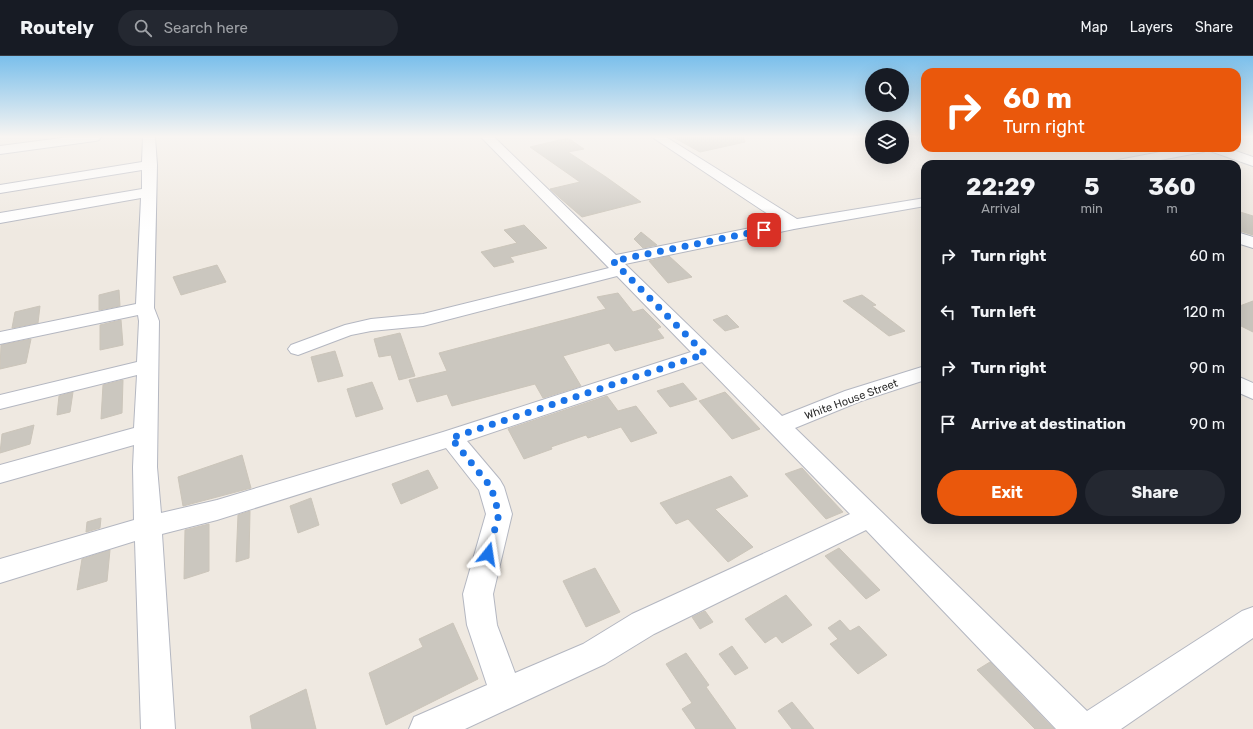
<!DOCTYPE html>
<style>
body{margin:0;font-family:Rubik,sans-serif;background:#242831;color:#f1f3f6;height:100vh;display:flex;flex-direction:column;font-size:15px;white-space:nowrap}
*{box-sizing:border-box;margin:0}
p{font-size:13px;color:#9ea1a6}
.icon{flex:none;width:22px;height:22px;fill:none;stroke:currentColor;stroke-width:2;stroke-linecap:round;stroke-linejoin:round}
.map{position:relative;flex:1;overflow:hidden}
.details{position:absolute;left:921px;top:104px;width:320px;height:364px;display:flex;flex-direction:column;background:#171b24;border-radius:12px;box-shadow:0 4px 16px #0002}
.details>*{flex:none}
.top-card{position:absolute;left:921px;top:12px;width:320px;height:84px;border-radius:12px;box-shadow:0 4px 16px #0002;background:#ea580c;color:#fff;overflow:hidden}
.tools{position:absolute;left:865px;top:12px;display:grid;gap:8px}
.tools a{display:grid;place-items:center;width:44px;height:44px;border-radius:50%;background:#171b24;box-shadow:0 4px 16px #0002;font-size:20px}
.pin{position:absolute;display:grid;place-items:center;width:34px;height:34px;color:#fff;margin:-17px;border-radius:8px;box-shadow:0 2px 6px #0006}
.me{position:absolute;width:44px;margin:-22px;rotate:15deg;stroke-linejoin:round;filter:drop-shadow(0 0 3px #0008)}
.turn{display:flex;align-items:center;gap:14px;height:84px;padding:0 16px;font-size:18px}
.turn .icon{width:52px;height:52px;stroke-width:2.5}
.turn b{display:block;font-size:28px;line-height:34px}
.eta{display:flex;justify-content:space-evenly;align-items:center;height:68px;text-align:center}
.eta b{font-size:24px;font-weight:700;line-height:28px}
.button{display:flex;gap:8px;margin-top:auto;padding:8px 16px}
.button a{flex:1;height:46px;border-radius:24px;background:#ea580c;color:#fff;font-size:16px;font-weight:700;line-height:46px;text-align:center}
.button a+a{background:#242831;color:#f1f3f6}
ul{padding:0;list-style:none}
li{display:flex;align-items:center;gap:12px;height:56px;padding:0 16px}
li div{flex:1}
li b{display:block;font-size:15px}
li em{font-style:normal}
header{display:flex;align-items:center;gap:24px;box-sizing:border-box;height:56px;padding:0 20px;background:#171b24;border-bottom:1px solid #363941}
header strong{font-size:19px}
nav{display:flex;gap:22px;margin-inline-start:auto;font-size:14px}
.search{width:280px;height:36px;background:#242831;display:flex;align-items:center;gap:10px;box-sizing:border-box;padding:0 14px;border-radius:22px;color:#9ea1a6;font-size:15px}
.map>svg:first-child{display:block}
.building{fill:#cbc7bf;stroke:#cbc5ba}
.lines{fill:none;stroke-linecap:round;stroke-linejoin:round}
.minor-casing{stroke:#b4b7c1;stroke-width:2}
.minor{fill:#fff;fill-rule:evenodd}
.route{stroke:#1a73e8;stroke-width:7;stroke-dasharray:0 12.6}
.labels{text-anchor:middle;stroke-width:3.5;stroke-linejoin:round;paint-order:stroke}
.street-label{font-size:11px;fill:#2e2e2e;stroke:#fff}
</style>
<header>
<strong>Routely</strong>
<div class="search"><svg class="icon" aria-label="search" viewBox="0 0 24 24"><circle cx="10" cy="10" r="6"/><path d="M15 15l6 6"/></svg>Search here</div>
<nav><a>Map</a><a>Layers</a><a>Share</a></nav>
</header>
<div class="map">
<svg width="1253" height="673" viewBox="0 0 1253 673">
<rect width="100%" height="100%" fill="#efe9e1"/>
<!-- building -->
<g class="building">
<polygon points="673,81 744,81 745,86 700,96"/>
<polygon points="568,82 584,93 568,96 606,121 641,146 582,161 560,142 550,133 580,126 530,91"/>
<polygon points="1237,155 1253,160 1253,179 1237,174"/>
<polygon points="524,169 547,192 510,201 514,206 494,211 481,196 517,187 504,174"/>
<polygon points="641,176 657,189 643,192 634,183"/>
<polygon points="669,200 692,221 668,227 649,205"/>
<polygon points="217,209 226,226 181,239 173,221"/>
<polygon points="119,234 120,250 99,254 99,239"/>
<polygon points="618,237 633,256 643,253 661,271 657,273 664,282 615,295 609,287 563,300 581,330 543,342 535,328 452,350 447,338 417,346 409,324 447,315 439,297 606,253 597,241"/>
<polygon points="862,239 876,249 872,250 905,275 889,280 843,245"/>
<polygon points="1253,245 1253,276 1237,268 1237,251"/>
<polygon points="40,250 38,267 12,272 15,256"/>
<polygon points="727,259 739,271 725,275 713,264"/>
<polygon points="121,264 123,289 100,294 100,269"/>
<polygon points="400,277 415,320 399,324 391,299 379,301 374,283"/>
<polygon points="31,283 26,307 0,313 1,289"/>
<polygon points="335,295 343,320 318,326 311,301"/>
<polygon points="123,324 122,357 101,363 103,329"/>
<polygon points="372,326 383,353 356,361 347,333"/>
<polygon points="683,327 697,343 670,351 657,335"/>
<polygon points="73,336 70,356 57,359 59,340"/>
<polygon points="725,336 760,373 732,383 699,345"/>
<polygon points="607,340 618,355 636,350 657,377 631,386 621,371 588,382 586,379 551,391 552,393 524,403 508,373"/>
<polygon points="34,369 30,388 0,397 2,378"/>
<polygon points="242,399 251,432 183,450 178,421"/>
<polygon points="802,412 813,424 843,456 826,463 785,418"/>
<polygon points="428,414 438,432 401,448 392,428"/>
<polygon points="731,420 748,440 715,453 753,491 728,506 688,463 676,468 660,447"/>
<polygon points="311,442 319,469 298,477 290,450"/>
<polygon points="250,455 249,502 236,506 238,459"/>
<polygon points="101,462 100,472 86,476 87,466"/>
<polygon points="209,468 209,515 184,523 185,474"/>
<polygon points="839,492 880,534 866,543 825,500"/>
<polygon points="110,494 107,525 77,534 82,503"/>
<polygon points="595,512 620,556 586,571 563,525"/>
<polygon points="786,539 812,569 782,587 776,580 765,587 745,563"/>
<polygon points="705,555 713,566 700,573 692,561"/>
<polygon points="840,564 850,575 859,570 887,599 858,618 830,588 838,583 828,572"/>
<polygon points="453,567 478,623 386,669 369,617 423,591 419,583"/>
<polygon points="732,590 748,612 735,619 719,598"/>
<polygon points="686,597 709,629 706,631 736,673 696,673 682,653 692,647 666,608"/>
<polygon points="990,606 1054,673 1035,673 977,614"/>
<polygon points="306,633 316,673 252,673 250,660"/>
<polygon points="792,646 814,673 792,673 778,655"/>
</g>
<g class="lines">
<!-- minor casing -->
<g class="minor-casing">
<g id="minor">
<polygon points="69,81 101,81 99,84 95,85 0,98 0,90"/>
<path d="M143,81h12l2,28 -3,143 5,13 -2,146 4,46 56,-13 226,-68 248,-80 -74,-76 -194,50 -52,5 -20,4 -53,20 -7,-2 -3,-4 3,-4 54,-20 26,-6 52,-5 186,-46 -128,-131h13l122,118 164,-33 -128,-85h14l131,82 128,-21v8l-131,23 -169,35 157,152 63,-25 80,-25v14l-64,21 -66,27 292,283 155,-100 11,-4v31l-132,91h-65l-190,-199 -212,104 -49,30 -140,65h-56l5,-12 73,-32 -20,-60 -4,-31 23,-80 -7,-24 -33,-42 -229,72 -55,14 13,195h-34l-6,-188 -135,42v-24l134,-39 -1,-53 1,-22 -134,38v-18l134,-37 3,-53 -137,34v-14l137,-33 2,-41 -1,-6 -138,29v-12l136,-28 5,-106 -141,25v-10l142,-24v-19l-142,23v-8l142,-23zM702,306l148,152 -218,100 -49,30 -68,29 -18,-48 -4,-31 19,-80 -8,-27 -4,-7 -33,-39z"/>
<polygon points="1182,92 1227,92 1253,101 1253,110 1210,95 1209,93 1203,96 1139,108 1111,108 1113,105 1118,104"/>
<polygon points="1237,176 1253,181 1253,192 1237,187"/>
<polygon points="1237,320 1253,327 1253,343 1237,336"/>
</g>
</g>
<!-- minor -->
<use href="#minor" class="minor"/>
</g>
<!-- sky -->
<linearGradient id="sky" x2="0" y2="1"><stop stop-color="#7abfeb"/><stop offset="0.46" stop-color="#f8f5f2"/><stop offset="1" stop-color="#f8f5f2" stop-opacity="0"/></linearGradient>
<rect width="1253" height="175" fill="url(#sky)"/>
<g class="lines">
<!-- route -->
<polyline class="route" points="488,498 499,458 491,431 451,382 705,298 613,205 764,174"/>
</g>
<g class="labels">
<!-- street labels -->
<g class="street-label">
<text transform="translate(851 343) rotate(-20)" y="4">White House Street</text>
</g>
</g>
</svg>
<div class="tools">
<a><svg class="icon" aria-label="search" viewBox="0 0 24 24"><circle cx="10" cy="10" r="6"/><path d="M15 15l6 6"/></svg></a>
<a><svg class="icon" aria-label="layers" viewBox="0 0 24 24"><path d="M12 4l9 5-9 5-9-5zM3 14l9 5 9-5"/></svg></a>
</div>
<div class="pin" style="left:764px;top:174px;background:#d93025"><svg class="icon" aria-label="arrive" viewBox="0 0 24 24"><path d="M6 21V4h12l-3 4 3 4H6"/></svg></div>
<svg class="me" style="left:488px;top:498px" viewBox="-20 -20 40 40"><path d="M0-17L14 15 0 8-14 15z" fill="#1a73e8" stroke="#fff" stroke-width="4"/></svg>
<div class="top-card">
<div class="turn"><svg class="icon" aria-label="right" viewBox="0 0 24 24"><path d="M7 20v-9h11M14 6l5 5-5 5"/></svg><div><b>60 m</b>Turn right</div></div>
</div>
<section class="details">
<div class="eta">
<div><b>22:29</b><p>Arrival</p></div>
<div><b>5</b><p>min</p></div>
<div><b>360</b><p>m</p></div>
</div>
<ul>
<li><svg class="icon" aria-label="right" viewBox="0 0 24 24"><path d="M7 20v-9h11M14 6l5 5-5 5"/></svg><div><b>Turn right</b></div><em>60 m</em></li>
<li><svg class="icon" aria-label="left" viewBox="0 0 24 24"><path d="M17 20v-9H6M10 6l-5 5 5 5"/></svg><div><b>Turn left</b></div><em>120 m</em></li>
<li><svg class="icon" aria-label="right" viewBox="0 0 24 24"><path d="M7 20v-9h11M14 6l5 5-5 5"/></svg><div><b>Turn right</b></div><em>90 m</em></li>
<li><svg class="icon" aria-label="arrive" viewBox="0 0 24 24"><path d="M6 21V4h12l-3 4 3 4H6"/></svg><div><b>Arrive at destination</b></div><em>90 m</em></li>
</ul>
<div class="button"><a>Exit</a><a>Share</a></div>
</section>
</div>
